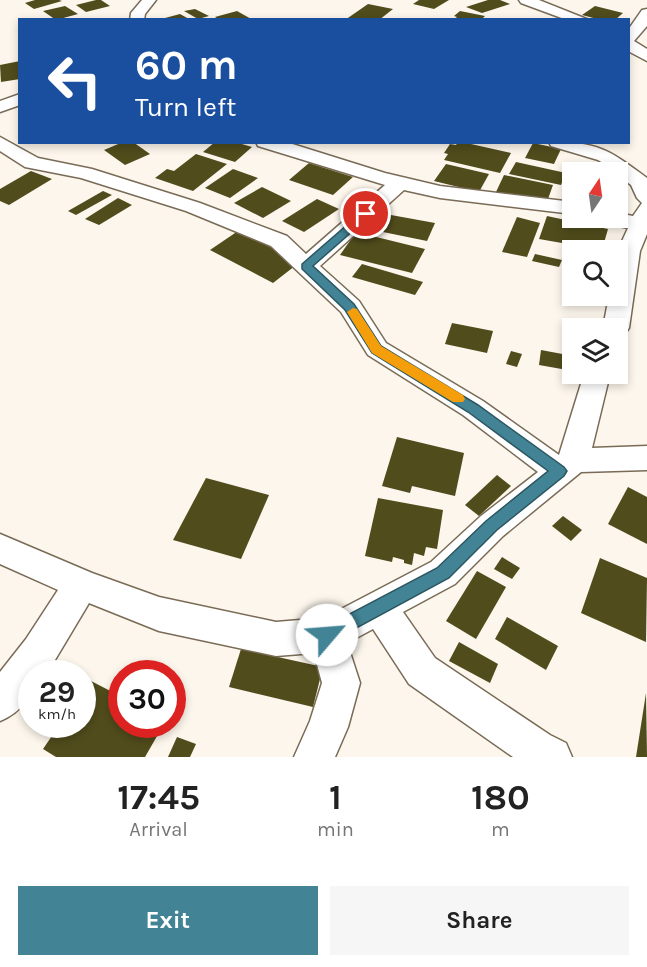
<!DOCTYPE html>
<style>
body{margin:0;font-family:Karla,sans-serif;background:#f6f6f6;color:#222;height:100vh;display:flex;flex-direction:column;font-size:22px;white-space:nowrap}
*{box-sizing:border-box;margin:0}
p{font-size:20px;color:#767676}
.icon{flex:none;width:33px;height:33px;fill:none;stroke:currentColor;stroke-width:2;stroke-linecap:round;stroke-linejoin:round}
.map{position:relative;height:757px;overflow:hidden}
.sheet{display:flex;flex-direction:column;background:#fff;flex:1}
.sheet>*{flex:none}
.banner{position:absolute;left:18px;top:18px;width:612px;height:126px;border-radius:0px;box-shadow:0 3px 9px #0003;background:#1a4fa0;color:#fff;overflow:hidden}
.needle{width:39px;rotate:13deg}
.tools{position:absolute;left:562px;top:162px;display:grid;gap:12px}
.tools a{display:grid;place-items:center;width:66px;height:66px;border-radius:0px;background:#fff;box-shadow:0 3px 9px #0003;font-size:30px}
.speed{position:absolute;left:18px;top:660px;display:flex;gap:12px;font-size:30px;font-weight:700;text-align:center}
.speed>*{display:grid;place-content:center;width:78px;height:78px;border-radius:50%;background:#fff;box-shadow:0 3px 9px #0003;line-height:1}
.speed small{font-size:15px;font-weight:400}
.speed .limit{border:9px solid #d22;background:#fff;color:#111}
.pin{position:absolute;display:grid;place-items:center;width:51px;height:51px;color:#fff;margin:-26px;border:3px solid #fff;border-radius:50%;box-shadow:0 2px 6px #0007}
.me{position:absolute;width:66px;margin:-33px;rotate:63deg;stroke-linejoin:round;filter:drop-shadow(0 0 4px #0008)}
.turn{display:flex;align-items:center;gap:21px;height:126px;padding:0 18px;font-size:27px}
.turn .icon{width:78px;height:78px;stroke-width:2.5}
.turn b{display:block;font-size:42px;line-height:51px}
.eta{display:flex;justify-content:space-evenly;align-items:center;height:102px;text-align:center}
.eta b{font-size:36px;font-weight:700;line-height:42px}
.cta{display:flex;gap:12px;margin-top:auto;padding:12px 18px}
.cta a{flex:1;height:69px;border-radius:0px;background:#428495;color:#fff;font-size:24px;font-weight:700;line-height:69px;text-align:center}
.cta a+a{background:#f6f6f6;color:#222}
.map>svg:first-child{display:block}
.building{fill:#504c1c}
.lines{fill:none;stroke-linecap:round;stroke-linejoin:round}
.street-casing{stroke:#796b56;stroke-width:3}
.street{fill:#fff;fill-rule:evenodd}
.route{fill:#428495;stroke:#2b5661;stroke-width:1.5}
.slow{fill:#f59e0b}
</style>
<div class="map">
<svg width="647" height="757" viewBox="0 0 647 757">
<rect width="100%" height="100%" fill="#fcf6ec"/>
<!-- building -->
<g class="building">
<polygon points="35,0 59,0 62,1 34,9 25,3"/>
<polygon points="96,0 101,0 110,6 86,12 76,5"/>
<polygon points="419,0 449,0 434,9 413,4"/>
<polygon points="488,0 500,0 510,4 482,13 466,7"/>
<polygon points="368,4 393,9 379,20 345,20"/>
<polygon points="65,6 78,14 56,20 43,11"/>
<polygon points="595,6 623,13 615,20 601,20 582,15"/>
<polygon points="195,9 209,16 198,19 184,11"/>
<polygon points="237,11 253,20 219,20 215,17"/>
<polygon points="460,11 485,16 481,20 453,20 457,17 454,16"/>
<polygon points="180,14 189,19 165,18"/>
<polygon points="20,61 20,79 1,82 0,65"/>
<polygon points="123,142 133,142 150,154 125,165 104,150"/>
<polygon points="215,142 235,142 252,147 235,162 203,152"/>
<polygon points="458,142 462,142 511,153 500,173 444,160 448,154 444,153 450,144 456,145"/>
<polygon points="533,143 561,149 554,164 525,158"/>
<polygon points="196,154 227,164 193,191 155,178 167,169 174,171"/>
<polygon points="516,162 566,173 561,185 509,174"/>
<polygon points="309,163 353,177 333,195 289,180"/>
<polygon points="446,164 489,174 479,192 434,181"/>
<polygon points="233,169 258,178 230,198 205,188"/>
<polygon points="31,171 52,179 9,205 0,201 0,189"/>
<polygon points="504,175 553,185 548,199 536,197 534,201 496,192"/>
<polygon points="618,176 628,178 618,207"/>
<polygon points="262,187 291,201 263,218 234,203"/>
<polygon points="103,191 112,195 76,215 68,211"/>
<polygon points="118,198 132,205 99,225 85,219"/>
<polygon points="317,199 339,209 304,232 282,221"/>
<polygon points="391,215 435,223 427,241 383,232"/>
<polygon points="547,216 608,229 602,250 539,239"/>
<polygon points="517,217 540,223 527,257 502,252"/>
<polygon points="238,231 300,262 273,283 210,250"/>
<polygon points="356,232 425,249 412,273 340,255"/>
<polygon points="535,254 562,260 559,267 532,261"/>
<polygon points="362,264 423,282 415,295 352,277"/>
<polygon points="452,323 493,331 487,353 445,344"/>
<polygon points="541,350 573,356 573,371 539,365"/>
<polygon points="511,351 522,354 517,367 506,364"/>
<polygon points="397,437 464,453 455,496 412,486 410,493 382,486"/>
<polygon points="497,475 511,486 479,516 465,505"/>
<polygon points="206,478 269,495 241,559 173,540"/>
<polygon points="628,487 647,497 647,544 608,524"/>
<polygon points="378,498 443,510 437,549 426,547 424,556 414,553 412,565 404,563 404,560 393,557 392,562 365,556"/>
<polygon points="563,516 582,530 571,541 552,526"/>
<polygon points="502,557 520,568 512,579 494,569"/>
<polygon points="600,558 647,578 646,642 581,613"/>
<polygon points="477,571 506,587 476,639 446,621"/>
<polygon points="507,617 558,646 546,670 495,639"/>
<polygon points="459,642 498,664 490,683 449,661"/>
<polygon points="241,649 323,667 313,707 229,687"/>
<polygon points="91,681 122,697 122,724 164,724 145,757 56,757 43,749 60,724 82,724 82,692"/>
<polygon points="646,693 647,757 636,757"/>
<polygon points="177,737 196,744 190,757 168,757"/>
</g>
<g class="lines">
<!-- street casing -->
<g class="street-casing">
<g id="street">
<polygon points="142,0 156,0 145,14 144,20 130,20 131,13"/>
<polygon points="519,0 539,0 589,20 567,20 521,3"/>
<polygon points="647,9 647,26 634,41 647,49 647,61 628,51 628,30 642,10"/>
<polygon points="20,94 20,105 0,112 0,101"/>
<path d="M0,137l38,21 54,11 108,34 87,33 19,18 79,-69 -127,-39 -2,-4h30l99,31 55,13 133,16v12l-133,-16 -36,-8 -84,76 39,35 27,42 97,58 76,54 25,-81h26l-18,74 55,-2v24l-66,2 -78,64 -48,48 -52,28 32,46 115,77 16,8 6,14h-59l-104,-73 -36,-55 -26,14 13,40 -12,44 -13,30h-41l16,-36 12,-38 -8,-30 -38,3 -117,-25 -70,-28 -37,62 -7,9h-13c0,23 -10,38 -32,47v-49l26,-33 32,-49 -58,-26v-30l92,39 67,24 117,25 48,-4 107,-56 50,-46 57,-44 -75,-57 -95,-60 -27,-43 -70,-66 -85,-35 -105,-33 -56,-11 -25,-16z"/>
<path d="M549,142c49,0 59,7 98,36v56l-7,17 -11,77 -4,6 -7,2v-8h-15l6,-32h9v-46l10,-22 -22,-5 -3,-5h15v-5l15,3 9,-13 -5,-5 -6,-13 -13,-10v-3l-20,-12 -47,-14z"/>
</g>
</g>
<!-- street -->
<use href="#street" class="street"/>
</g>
<!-- route -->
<polygon class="route" points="363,211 370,211 372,214 313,266 354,304 381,346 478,405 564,467 567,471 564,476 497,530 449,578 327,644 321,641 318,635 321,629 437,568 486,521 548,471 468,412 372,353 345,310 302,269 302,264"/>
<!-- slow -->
<polygon class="slow" points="353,308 357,309 381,346 463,395 465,399 463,402 453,402 372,353 347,312"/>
</svg>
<div class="tools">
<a><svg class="needle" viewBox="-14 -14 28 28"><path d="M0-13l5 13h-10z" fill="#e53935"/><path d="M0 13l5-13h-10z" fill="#767676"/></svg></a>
<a><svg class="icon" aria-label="search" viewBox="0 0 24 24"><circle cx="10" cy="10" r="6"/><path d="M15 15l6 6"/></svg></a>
<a><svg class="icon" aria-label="layers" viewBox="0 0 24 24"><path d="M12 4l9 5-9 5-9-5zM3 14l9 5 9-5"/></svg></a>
</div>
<div class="speed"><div>29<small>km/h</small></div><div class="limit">30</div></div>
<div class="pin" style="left:366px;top:214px;background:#d93025"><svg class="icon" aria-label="arrive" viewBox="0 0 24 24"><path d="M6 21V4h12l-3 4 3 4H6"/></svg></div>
<svg class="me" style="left:327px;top:635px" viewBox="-20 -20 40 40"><circle r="19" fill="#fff"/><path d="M0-13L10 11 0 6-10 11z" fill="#428495"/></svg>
<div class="banner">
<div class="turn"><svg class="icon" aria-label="left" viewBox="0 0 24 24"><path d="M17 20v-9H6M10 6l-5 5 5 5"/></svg><div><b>60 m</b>Turn left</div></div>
</div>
</div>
<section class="sheet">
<div class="eta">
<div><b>17:45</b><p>Arrival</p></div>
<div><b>1</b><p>min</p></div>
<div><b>180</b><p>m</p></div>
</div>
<div class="cta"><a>Exit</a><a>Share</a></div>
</section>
